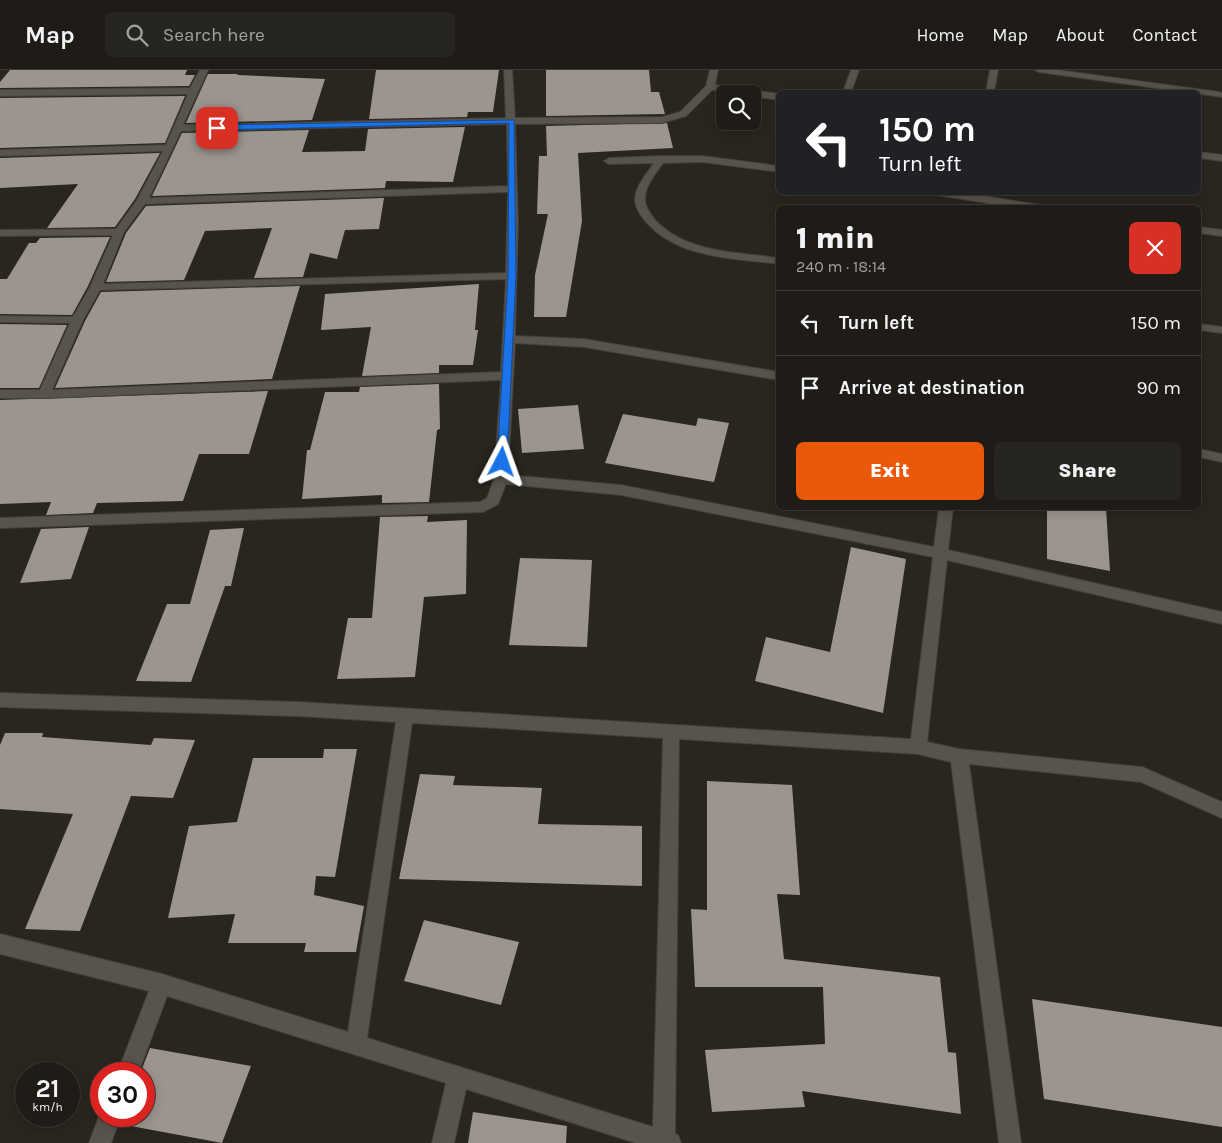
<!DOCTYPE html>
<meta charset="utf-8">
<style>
body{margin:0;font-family:Karla,sans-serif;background:#272520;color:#f1f3f6;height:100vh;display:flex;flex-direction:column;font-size:19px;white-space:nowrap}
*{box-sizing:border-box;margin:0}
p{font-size:16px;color:#a1a1a1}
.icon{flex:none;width:28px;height:28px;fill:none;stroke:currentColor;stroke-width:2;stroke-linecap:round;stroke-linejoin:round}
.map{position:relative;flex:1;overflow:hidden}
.drawer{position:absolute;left:776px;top:135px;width:425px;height:305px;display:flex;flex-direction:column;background:#1f1c17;border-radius:8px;box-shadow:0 2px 12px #0003,0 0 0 1px #3c3a36}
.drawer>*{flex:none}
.banner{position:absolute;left:776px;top:20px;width:425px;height:105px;border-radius:8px;box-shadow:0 2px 12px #0003,0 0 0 1px #3c3a36;background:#202124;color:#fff;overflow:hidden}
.fabs{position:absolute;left:716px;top:15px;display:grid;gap:10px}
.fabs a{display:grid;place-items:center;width:45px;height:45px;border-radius:8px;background:#1f1c17;box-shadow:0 2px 12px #0003,0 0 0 1px #3c3a36;font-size:25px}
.speed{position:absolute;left:15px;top:992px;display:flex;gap:10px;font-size:25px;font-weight:700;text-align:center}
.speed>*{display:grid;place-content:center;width:65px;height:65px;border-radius:50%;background:#1f1c17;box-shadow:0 2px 12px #0003,0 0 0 1px #3c3a36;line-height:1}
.speed small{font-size:12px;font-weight:400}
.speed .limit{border:8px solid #d22;background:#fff;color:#111}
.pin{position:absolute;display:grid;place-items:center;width:42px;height:42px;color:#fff;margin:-21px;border-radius:10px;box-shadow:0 2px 8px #0006}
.me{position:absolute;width:55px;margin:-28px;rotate:4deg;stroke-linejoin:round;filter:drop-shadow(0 0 4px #0008)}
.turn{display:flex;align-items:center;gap:18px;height:105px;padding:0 20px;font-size:22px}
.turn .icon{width:65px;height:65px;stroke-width:2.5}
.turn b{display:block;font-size:35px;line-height:42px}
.round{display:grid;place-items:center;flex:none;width:52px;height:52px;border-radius:8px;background:#272520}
.headline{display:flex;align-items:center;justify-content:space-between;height:85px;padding:0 20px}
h1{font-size:30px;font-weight:800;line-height:38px}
.cta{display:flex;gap:10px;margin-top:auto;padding:10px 20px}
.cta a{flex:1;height:58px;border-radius:8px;background:#ea580c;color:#fff;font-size:20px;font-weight:800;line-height:58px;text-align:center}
.cta a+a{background:#272520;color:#f1f3f6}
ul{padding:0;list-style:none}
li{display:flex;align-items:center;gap:15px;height:65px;padding:0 20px;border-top:1px solid #3c3a36}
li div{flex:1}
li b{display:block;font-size:19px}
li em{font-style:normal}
header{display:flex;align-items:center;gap:30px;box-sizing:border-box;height:70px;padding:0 25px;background:#1f1c17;border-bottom:1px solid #3c3a36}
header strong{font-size:24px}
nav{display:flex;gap:28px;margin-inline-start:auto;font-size:18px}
.search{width:350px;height:45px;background:#272520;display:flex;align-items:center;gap:12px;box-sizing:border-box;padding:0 18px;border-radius:8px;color:#a1a1a1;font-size:19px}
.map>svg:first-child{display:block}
.building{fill:#9b958e}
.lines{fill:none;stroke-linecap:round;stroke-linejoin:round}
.lane-casing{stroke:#433f3b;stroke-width:2}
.street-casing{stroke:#433f3b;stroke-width:2}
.lane{fill:#58534c;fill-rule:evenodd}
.street{fill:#58534c;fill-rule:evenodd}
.route{fill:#1a73e8;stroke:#114b97}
</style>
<header>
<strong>Map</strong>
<div class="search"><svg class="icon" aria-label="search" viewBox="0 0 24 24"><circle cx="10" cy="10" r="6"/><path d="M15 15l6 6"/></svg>Search here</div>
<nav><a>Home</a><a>Map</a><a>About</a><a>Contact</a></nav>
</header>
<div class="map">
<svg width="1222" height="1073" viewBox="0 0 1222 1073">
<rect width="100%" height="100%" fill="#29251f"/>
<!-- building -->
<g class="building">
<polygon points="10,0 187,0 185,5 195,5 189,16 0,18 0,12"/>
<polygon points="376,0 499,0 493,42 468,42 467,47 369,49"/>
<polygon points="546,0 649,0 651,22 659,22 665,44 546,46"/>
<polygon points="208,4 238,4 237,5 325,9 312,50 186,53"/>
<polygon points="185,26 165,73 0,78 0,28"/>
<polygon points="667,53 673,78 578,83 582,151 566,247 534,247 535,205 548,144 537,144 539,86 547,86 546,56"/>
<polygon points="465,57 453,112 386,111 385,118 152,126 182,63 309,60 302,82 365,81 368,59"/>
<polygon points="160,83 135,129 115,157 47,158 78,114 0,118 0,88"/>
<polygon points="384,128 379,159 345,160 337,189 310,183 303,207 254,208 272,158 205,161 184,210 106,212 126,163 146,136"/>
<polygon points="110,167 88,216 72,245 0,244 0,209 7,209 29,173 36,173 40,168"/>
<polygon points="479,214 475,260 478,260 473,295 439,295 439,303 362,306 371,257 321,260 325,224"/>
<polygon points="300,216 272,309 55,318 85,251 101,222"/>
<polygon points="0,254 67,255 39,318 0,318"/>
<polygon points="439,314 440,359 437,360 429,432 382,433 382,425 302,429 307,380 310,380 325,322 359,322 360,317"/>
<polygon points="268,321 249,384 199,384 183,431 97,433 93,443 46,445 51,432 0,434 0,330"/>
<polygon points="578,335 584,379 522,383 518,339"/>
<polygon points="623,344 696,356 698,348 729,353 714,412 605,393"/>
<polygon points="1047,438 1106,438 1110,501 1047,489"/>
<polygon points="428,446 427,452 467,450 466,524 424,527 415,607 337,609 348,548 372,548 380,447"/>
<polygon points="89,457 71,509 20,513 41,459"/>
<polygon points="244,458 231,516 225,516 191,612 136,611 167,534 190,534 210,460"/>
<polygon points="851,477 906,489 883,643 755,611 766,567 830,582"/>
<polygon points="520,488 592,490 587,577 509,575"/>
<polygon points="5,663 43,663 42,667 151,675 154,668 195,670 173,728 131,726 80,861 25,859 73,744 0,739 0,675"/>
<polygon points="324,679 357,679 335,807 316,806 314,825 364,836 356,882 304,882 306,873 228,873 235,844 168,848 189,756 237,752 253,688 323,688"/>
<polygon points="420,704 455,706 453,715 542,718 538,754 642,756 642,816 399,809"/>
<polygon points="707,711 792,715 800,825 777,824 784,889 940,907 948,982 956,983 961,1044 802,1021 805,1037 712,1042 705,980 825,974 823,917 695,917 691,839 707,840"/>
<polygon points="424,850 519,872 501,935 404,911"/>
<polygon points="1032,929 1222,957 1222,1057 1044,1029"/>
<polygon points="150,978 251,996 222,1073 120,1054 123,1046 144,1046 144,1004 140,1004"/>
<polygon points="473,1042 567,1056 566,1073 468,1073"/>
</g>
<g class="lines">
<!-- lane casing -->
<g class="lane-casing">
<polygon id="lane" points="1035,0 1057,0 1219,22 1222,23 1222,27 1039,2"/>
</g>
<!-- street casing -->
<g class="street-casing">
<g id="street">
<path d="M200,0h8l-25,55 323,-7 -2,-48h8l3,48 147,-1 18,-5 26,-26 4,-16h8l-3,15 64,9v6l-27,-4v-2l-40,-4 -26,26 -24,7 -147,1 3,99 -3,113 69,3 195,33v8l-195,-33 -69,-4 -7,132 113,10 313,62 5,-39h14l-5,42 274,62v12l-275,-64 -20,182 32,7 183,18 80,35v16l-81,-36 -172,-18 52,379h-22l-48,-381 -33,-8 -239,-15 -4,395 3,1 3,8h-45l-170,-54 -12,54h-22l14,-60 -279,-87 -29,78h-21l32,-83 -149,-37v-20l162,40 186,58 48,-310 -98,-6 -298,-9v-14l298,9 613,37 22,-182 -312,-62 -115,-11 -8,20 -15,8 -483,16v-10l480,-16 7,-4 7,-19 7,-99 -457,18h-44v-8h40l30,-67 -70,-1v-6l73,1 17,-30 23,-52 -113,1v-6l116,-1 21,-29 26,-49 -163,5v-6l166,-5 22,-51 -188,2v-6l190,-2zM507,54l1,62 -359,12 32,-67zM508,122l-2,81 -403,11 21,-52 21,-28zM506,209l-5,93 -449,18 31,-70 17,-30zM412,653l251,15 -10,389 -286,-89z"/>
<polygon points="851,0 859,0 851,22 843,22"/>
<polygon points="990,0 998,0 994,22 986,22"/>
<polygon points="1199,82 1222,85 1222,91 1199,88"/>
<path d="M661,86h41l77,10v6l-77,-10 -39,1c-7,10 -19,24 -18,37 0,7 7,16 11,21 31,32 81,31 123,37v6c-45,-6 -99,-5 -132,-41 -5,-5 -12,-16 -12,-23 0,-14 12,-26 19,-37l-45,1 -5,-3 5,-3z"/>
<polygon points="932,122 959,122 1040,135 1045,138 1018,138 937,125"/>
<polygon points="1199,157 1222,160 1222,166 1199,163"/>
<polygon points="1199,254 1222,257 1222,263 1199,260"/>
<polygon points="1199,379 1222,384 1222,392 1199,387"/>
<polygon points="101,1041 101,1046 121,1046 111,1073 89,1073"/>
</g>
</g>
<!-- lane -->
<use href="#lane" class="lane"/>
<!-- street -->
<use href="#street" class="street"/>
</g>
<!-- route -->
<polygon class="route" points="514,50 516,206 507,392 502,395 497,392 508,206 509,53 217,60 214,58 217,55"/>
</svg>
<div class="fabs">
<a><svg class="icon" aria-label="search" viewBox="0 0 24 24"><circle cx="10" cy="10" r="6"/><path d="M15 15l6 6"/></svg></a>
</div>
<div class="speed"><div>21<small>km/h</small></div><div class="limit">30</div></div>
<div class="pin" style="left:217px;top:58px;background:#d93025"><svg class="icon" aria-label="arrive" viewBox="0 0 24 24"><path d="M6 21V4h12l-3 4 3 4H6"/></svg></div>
<svg class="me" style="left:502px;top:392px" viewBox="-20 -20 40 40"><path d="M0-17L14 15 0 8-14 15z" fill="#1a73e8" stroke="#fff" stroke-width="4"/></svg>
<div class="banner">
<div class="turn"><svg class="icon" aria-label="left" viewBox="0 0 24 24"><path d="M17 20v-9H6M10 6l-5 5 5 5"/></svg><div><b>150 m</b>Turn left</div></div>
</div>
<section class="drawer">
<div class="headline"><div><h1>1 min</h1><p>240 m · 18:14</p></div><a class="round" style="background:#d93025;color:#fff"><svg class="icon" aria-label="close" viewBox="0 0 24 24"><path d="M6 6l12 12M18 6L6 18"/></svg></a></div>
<ul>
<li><svg class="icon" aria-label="left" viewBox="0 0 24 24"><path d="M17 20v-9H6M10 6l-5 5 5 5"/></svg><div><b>Turn left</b></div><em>150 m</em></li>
<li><svg class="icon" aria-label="arrive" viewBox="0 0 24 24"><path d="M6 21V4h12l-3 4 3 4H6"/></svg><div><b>Arrive at destination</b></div><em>90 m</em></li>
</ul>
<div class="cta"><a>Exit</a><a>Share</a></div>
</section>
</div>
